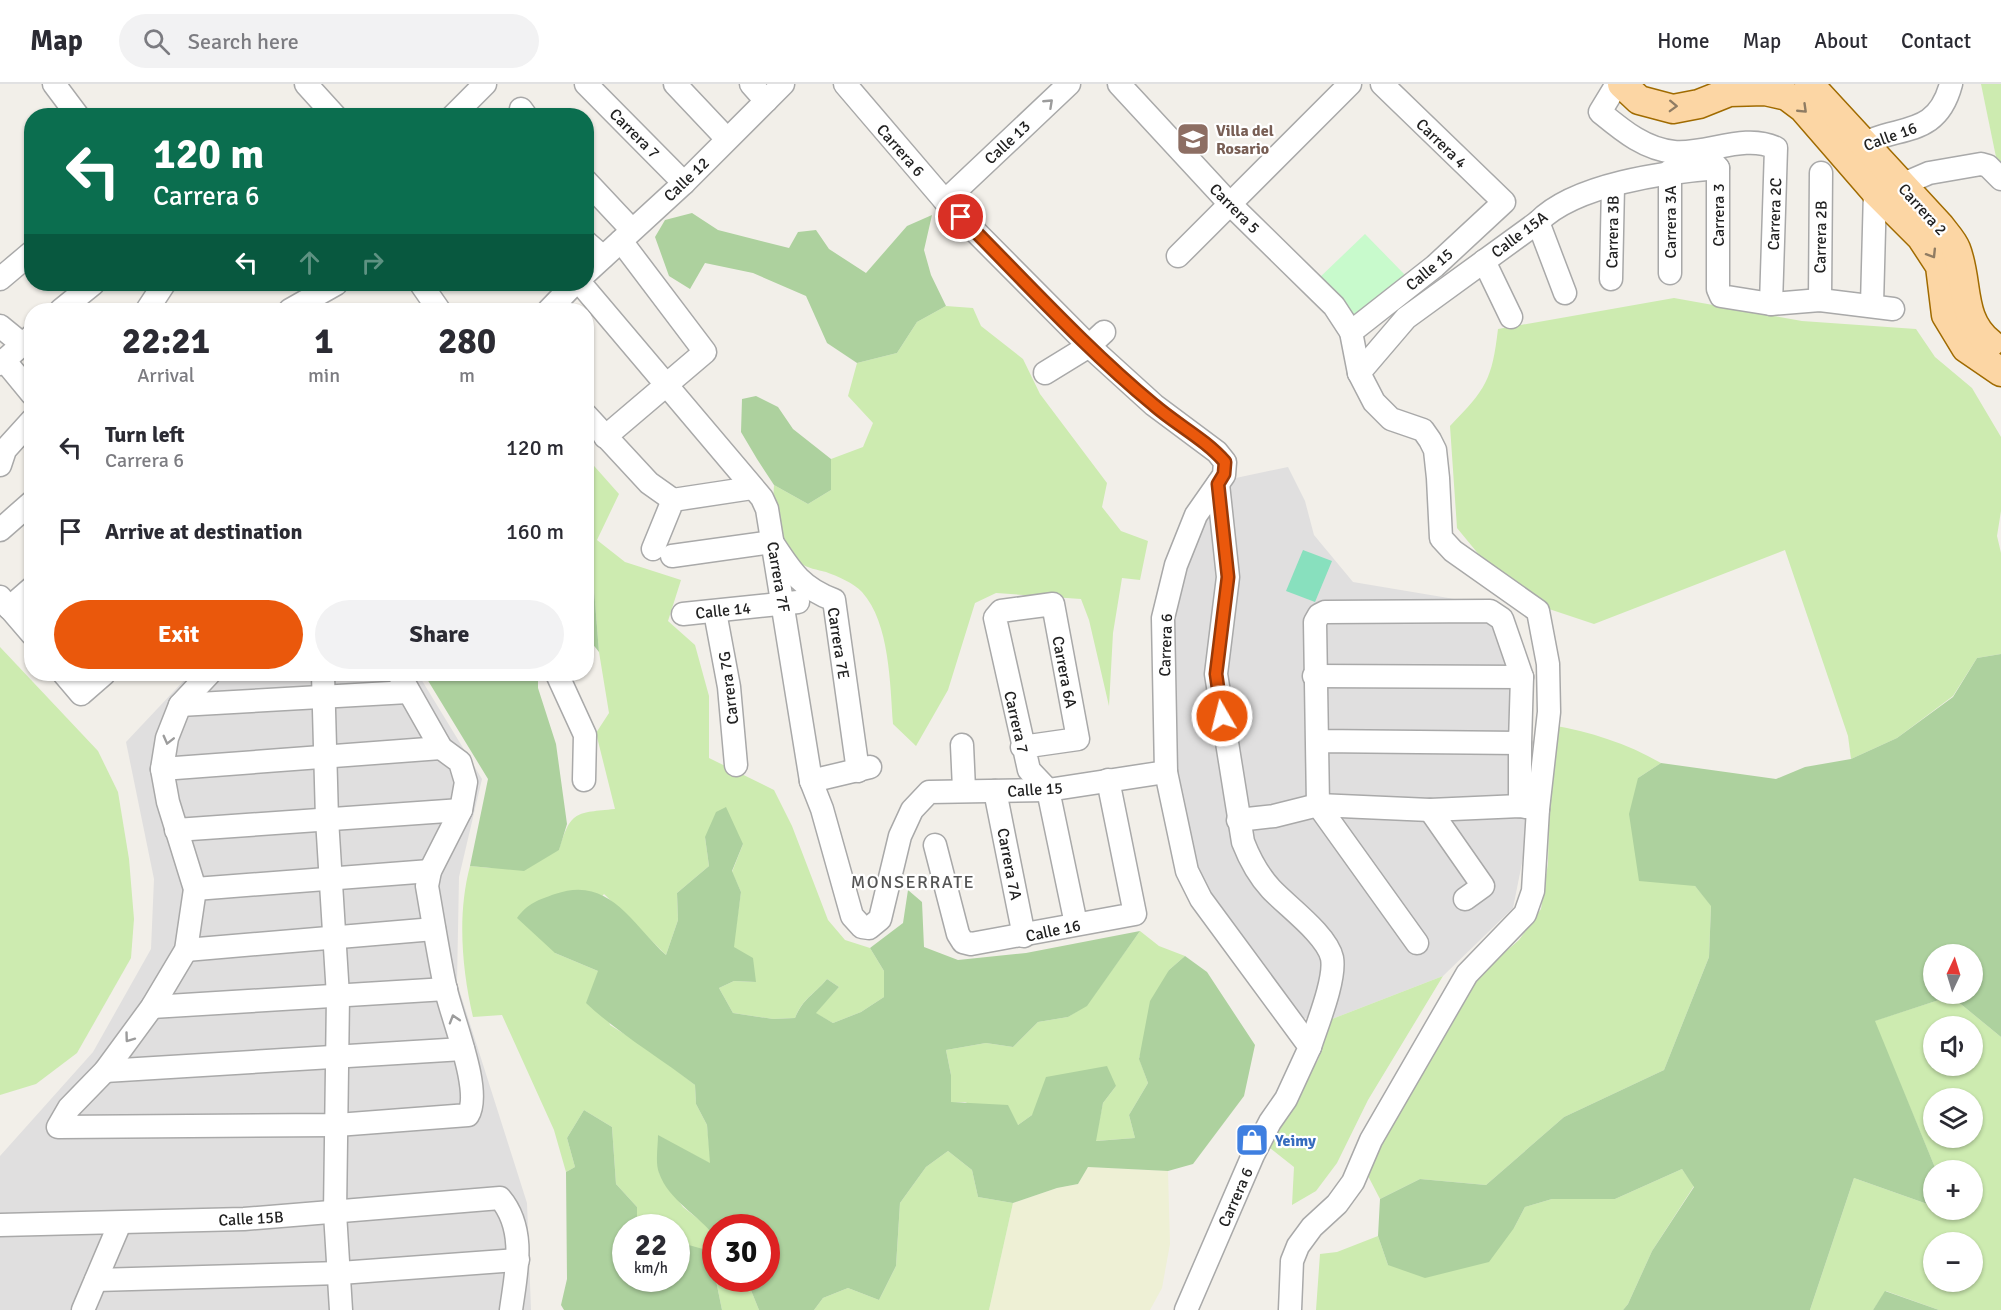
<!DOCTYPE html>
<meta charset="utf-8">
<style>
body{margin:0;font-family:Signika,sans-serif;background:#f2f2f3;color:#2b2b33;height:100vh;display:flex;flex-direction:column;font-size:22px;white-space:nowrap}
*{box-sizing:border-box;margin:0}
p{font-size:20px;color:#7c7c81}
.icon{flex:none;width:33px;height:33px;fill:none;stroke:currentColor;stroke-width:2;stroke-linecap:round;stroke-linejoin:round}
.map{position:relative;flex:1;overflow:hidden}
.sheet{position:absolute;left:24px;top:219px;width:570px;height:378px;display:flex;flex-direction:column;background:#fff;border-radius:24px;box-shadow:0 2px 4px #0004}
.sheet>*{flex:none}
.guide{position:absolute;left:24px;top:24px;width:570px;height:183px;border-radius:24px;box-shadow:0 2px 4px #0004;background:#0b6e4f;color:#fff;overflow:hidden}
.needle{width:39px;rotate:4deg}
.tools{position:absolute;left:1923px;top:860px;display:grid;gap:12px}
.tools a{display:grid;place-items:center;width:60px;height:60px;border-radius:50%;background:#fff;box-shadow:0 2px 4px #0004;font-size:30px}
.speed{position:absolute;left:612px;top:1130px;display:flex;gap:12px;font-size:30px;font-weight:700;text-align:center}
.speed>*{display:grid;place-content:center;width:78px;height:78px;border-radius:50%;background:#fff;box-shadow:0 2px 4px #0004;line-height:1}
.speed small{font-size:15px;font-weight:400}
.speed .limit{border:9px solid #d22;background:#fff;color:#111}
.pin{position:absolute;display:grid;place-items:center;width:51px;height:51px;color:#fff;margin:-26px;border:3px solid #fff;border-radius:50%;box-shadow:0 2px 6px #0007}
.me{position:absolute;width:66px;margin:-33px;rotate:352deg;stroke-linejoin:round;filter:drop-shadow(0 0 4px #0008)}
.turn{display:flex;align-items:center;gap:21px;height:126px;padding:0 30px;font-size:27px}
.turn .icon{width:78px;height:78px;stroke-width:2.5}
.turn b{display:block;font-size:42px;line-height:51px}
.lanes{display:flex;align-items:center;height:57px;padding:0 30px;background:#0003;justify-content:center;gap:30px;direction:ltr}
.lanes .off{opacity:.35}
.eta{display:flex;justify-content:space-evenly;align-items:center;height:102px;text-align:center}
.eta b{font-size:36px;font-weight:800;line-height:42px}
.primary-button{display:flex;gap:12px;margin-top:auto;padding:12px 30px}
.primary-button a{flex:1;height:69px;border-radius:36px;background:#ea580c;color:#fff;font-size:24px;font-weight:800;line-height:69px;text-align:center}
.primary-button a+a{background:#f2f2f3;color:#2b2b33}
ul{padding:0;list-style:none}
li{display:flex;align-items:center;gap:18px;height:84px;padding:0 30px}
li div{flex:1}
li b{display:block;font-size:22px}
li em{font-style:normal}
header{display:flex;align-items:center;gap:36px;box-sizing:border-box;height:84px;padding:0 30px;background:#fff;border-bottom:2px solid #e1e1e2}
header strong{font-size:28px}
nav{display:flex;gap:33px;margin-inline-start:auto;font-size:21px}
.search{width:420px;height:54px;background:#f2f2f3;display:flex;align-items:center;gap:15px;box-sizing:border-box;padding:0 21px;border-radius:33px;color:#7c7c81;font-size:22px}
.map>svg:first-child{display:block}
.residential{fill:#e0dfdf}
.farmland{fill:#eef0d5}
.grass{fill:#cdebb0;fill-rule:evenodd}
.forest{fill:#add19e;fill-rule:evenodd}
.park{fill:#c8facc}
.pitch{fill:#88e0be}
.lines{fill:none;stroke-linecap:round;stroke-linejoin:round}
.minor-casing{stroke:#a9a9a9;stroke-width:25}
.major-casing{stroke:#a06b00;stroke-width:31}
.minor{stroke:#fff;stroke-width:22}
.major{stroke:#fcd6a4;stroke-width:28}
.oneway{stroke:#9c9c9c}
.oneway2{stroke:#8f7c63}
.route-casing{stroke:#983908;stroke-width:15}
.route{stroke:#ea580c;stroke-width:10}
.labels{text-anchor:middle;stroke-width:4.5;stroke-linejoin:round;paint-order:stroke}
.education-label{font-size:16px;font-weight:bold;fill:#785e54;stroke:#fff;text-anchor:start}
.street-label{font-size:16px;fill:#222;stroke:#fff}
.shop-label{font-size:16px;font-weight:bold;fill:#366cbe;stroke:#fff;text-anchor:start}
.neighbourhood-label{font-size:18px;letter-spacing:1.5px;fill:#555;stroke:#fff}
</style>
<header>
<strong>Map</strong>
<div class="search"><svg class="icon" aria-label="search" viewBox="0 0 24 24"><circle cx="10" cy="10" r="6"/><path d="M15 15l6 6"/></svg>Search here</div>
<nav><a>Home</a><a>Map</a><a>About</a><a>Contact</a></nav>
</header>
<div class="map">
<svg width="2001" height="1226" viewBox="0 0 2001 1226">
<rect width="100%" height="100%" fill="#f2efe9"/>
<!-- residential -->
<g class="residential">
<polygon points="1288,383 1305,417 1314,451 1353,498 1508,524 1526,576 1530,603 1525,764 1513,824 1443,892 1332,935 1298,934 1194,799 1168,611 1173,527 1187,462 1231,395"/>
<polygon points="190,590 418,590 482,695 459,793 457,899 527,1119 531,1226 0,1226 0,1072 93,968 151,865 154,795 126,658"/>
</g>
<!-- farmland -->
<polygon class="farmland" points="1088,1083 1168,1087 1170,1160 1162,1204 1150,1226 989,1226 1013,1119 1057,1104 1078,1100"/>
<!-- grass -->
<g class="grass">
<polygon points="1981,0 2001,0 2001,78 1996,73"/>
<path d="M1674,214l128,23 114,8 19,28 37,31 29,49v74l-4,25 4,17v101l-24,4 -24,38 -56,42 -46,21 -3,-23 -63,-186 -191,74 -48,-16 -61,-46 -28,-34 -7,-102c36,-37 42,-46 48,-97z"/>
<path d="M946,222l27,2 8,18 42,33 17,35 67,89 -5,24 19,24 27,10 -8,39 -18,-2 -9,55 -4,73 -20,-86 -8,-21 -85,-6 -21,10 -27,87 -32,56 -23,-22c-3,-39 -3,-101 -31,-132 -8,-9 -25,-16 -36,-20 -8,-2 -19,-4 -26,-9 -26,-17 -28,-51 -26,-78l34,19 23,-14v-31l32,-12 10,-24 -25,-27 9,-33 40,-10 20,-31z"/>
<path d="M587,374l32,36 -22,46 28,22 56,18 -13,41 27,24 14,51v62l65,32 18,36 36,94 17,20 25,8 14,23v26l-23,15 -28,11 -18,-10 24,-26 -12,-8c-13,16 -24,19 -32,39l-22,1 -40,-6 -14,-25 15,-7 22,1 -23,-35 8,-55 -9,-20 11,-28 -38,-7 4,29 -32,27 1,27 -12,35 -62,-61 -49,59 43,18 12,54 40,25 45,35 1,19 11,21 4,39 -53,-28 1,37 24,34 24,19 8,11 1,41h30l13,32h-37l-12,-59 -33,-7 -1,-17h-39v-20l-21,-23 -4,-57 -28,-17 -17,28 8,29 -9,5 -12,-42 -52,-115 -29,2c-11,-48 -16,-102 -3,-151l21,2 68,-18c12,-40 17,-37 56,-41l-19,-76 13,-20 -10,-61 -5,-63 -7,-11z"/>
<polygon points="0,563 98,667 118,708 129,775 134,835 131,874 77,969 36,1000 0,1011"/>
<path d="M1551,641c40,7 75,18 110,38l-23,15 57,108 16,19 -2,52 -45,113 -100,47 -78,68 -66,-6 -40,20 -13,-25 23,-56 60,-90 27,-52 42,-36 22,-31 7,-46z"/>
<polygon points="1140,847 1159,862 1185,872 1169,886 1139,974 1148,999 1129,1031 1135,1054 1095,1057 1103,1019 1116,1002 1032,1031 1018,1041 965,1018 950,1019 951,991 946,966 986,959 1013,963 1038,938 1068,933 1087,921"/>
<polygon points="1443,892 1368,1016 1337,1079 1316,1107 1292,1121 1294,1083 1270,1064 1289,1023 1318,976 1332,935"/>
<path d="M1951,912l50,41v273h-62l-53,-19 -13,19h-63l44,-132 79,28 1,3 19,4 -1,-4h20v-39h-36l-62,-149zM1934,942h38v39h-38zM1934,1014h38v39h-38zM1934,1158h38v39h-38z"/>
<polygon points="948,1067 972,1086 978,1113 1013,1119 989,1226 814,1226 823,1214 848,1204 879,1216 896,1182 900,1119 926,1083"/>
<polygon points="1682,1085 1694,1102 1652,1167 1628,1220 1623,1226 1316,1226 1320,1170 1337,1168 1378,1152 1388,1181 1514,1144 1525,1123 1552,1115 1615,1115"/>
</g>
<!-- forest -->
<g class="forest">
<polygon points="692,129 718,146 789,164 798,148 816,146 829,165 866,189 907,142 932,131 924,166 931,191 946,222 917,238 897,269 857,279 827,259 806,212 753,189 705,179 690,205 669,192 655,153 665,136"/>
<polygon points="756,312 778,323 793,345 831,375 831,406 808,420 774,401 757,375 741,348 742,315"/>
<polygon points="587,494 594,505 599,568 587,553"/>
<path d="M2001,570v383l-50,-41 -76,25 61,149h-2l-1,36 -79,-28 -44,132h-187l5,-6 24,-53 42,-64 -12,-18 -67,30h-63l-27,8 -11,21 -25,34 -64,16 -37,-13 -10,-29 2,-37 40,-20 66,6 78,-68 100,-47 45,-113 2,-51 -16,-20 -56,-5 -10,-67 9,-36 23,-15 115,16 29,-12 46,-8 46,-21 56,-41 24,-39zM1934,870h38v39h-38z"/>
<polygon points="424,590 462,590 470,595 498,597 499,590 538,590 538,604 556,660 567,740 559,766 524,787 470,782 488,695"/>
<path d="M726,723l17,37 -11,27 9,21 -7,55 19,11 3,24 -22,-1 -15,7 14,25 40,6 22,-1c9,-21 18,-22 32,-39l12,8 -23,26 17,10 28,-11 23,-15v-26l-14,-23 33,-25 5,-33 14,12 2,45 34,13 68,-7 114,-22 -53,75 -19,11 -30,5 -25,25 -27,-4 -40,7 5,25v27l57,3 10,20 14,-10 14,-38 61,-11 9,20 -13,17 -7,38 39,-3 -6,-23 19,-32 -9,-24 11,-58 19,-31 16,-14 22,16 48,73 -11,51 -51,68 -25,7 -80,-4 -10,17 -21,4 -44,15 -35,-6 -6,-27 -24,-19 -22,16 -26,36 -4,63 -17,34 -31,-12 -25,10 -9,12h-55l-13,-32h20v-51h-50l-1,10c-16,-22 -46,-36 -56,-64 -4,-10 -1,-27 -1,-38l52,28 -3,-38 -11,-21 -1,-19c-36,-28 -76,-51 -109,-82l12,-32 -43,-18 -38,-35c11,-15 21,-18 38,-24 54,-19 76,29 111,61l12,-35 -1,-27 32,-27 -4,-29 11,-25z"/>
<polygon points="584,1026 612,1043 616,1100 637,1123 637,1143 626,1143 626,1194 676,1194 678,1158 710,1167 722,1226 564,1226 561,1221 567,1195 566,1088 575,1083 567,1054"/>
<polygon points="1885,1207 1939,1226 1873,1226"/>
</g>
<!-- park -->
<polygon class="park" points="1365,150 1407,193 1357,238 1317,196"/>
<!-- pitch -->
<polygon class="pitch" points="1303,466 1332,477 1315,518 1286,507"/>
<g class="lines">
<!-- minor casing -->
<g class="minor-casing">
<g id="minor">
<polyline points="54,0 78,32"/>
<polyline points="306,0 335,32"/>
<polyline points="586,0 684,99"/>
<polyline points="675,0 727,55"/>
<polyline points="751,0 766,17"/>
<polyline points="845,0 945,117 1089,262 1154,321 1217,368 1225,378 1224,391 1196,431 1176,481 1163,534 1166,688 1187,787 1201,815 1310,963 1286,1015 1270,1038 1253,1071 1186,1226"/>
<polyline points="1119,0 1230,120 1334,222 1351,248 1359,289 1374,318 1391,335 1423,346 1430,356 1435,366 1438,394 1441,454 1453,467 1538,527 1548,580 1549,628 1538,725 1533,807 1525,830 1467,890 1371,1056 1353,1098 1337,1120 1312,1143 1298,1162 1292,1177 1290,1226"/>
<path d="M1617,0l-17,28c22,18 44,37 74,40 33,3 70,-19 102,-4l-5,156"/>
<polyline points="521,25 526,32"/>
<polyline points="453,32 485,0"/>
<path d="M1853,67c38,-30 82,-7 98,-67"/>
<polyline points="1708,72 1718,84 1718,205 1721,212 1771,220 1820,216 1893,225"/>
<polyline points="1670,87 1670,189"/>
<polyline points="586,97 632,146"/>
<polyline points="1901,101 1929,89 1981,80 1988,82 2001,95"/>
<polyline points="945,117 1069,0"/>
<polyline points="1538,138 1565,209"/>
<polyline points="586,158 603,173"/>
<polyline points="1178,172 1350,0"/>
<polyline points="1484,177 1511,233"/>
<polyline points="586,189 684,99 783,0"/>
<polyline points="0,195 32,168"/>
<polyline points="1611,195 1613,102"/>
<polyline points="421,200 439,226"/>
<polyline points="581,200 762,414 767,425 811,697 822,725 852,832 862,843 869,844 880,835 900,752 912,726 929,708 1048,706 1166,688"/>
<polyline points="1820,216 1821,89"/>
<polyline points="1872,221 1875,107"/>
<polyline points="61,226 93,200"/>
<polyline points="147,226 164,200"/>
<polyline points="290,226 336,200"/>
<polyline points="549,226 574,200"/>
<polyline points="0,242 22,260"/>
<polyline points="1351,248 1435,182 1504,118 1382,0"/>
<polyline points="4,276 32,310"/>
<polyline points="0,280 32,252"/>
<polyline points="1045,289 1089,262 1104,248"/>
<path d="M1359,289l47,-55 132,-96c37,-38 128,-50 180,-54"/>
<polyline points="586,331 649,399 673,416"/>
<polyline points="605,353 705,268 621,157"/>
<polyline points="0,381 5,366 32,336"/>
<path d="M1218,400l10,93 -12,97 27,168c7,18 15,33 28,47 17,18 56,46 61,69 4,21 -15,67 -22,89"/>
<polyline points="0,446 32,418"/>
<polyline points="653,465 673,416 752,404"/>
<path d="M672,472l100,-14c19,29 29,46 62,58l24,171"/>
<polyline points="0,513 32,550"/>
<polyline points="9,524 32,504"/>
<polyline points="715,528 729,603 736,681"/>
<polyline points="683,530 798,518"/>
<polyline points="64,590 81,610 104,590"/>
<path d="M209,590l-29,31 -13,33 -5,31 6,33 27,87 -9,61 -34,57 -47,64 -36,37 -11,19 279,-2 131,-10c15,-24 -17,-99 -23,-129 -7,-33 -12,-66 -18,-100l3,-15 31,-61 5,-28 -6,-20 -19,-14 -42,-74"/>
<polyline points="323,590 327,735 338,912 335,1129 341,1226"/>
<polyline points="557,590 585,651 584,696"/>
<polyline points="1314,592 1522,593"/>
<polyline points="180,621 408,608"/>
<polyline points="1317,657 1520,659 1522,593 1502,535 1490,527 1325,528 1319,531 1315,538 1318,721 1417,859"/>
<polyline points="1520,659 1520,722"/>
<polyline points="962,661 964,705"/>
<polyline points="1022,663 1078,655 1053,520 1001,527 995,534 1029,686 1048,706 1076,840"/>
<polyline points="162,685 441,664"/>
<polyline points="811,697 870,683"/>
<polyline points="995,707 1024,852"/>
<polyline points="1430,726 1483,802 1465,815"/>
<polyline points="1238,736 1274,732 1318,721 1430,726 1520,722 1538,725"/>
<polyline points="176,746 461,726"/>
<polyline points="935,761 958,850 963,858 971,860 1135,830 1108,696"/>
<polyline points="195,805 430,787"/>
<polyline points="186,866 434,845"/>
<polyline points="152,923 446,905"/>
<polyline points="105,987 463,965"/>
<path d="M0,1141l244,-6 256,-21c27,32 16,75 11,112"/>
<polyline points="96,1196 340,1189 518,1176"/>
<polyline points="83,1226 120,1139"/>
</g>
</g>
<!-- major casing -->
<g class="major-casing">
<g id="major">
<polyline points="1622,0 1639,16 1673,25 1699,20 1729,8 1765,7 1787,12 1803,24 1875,107 1921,153 1940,182 1946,231 1966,264 2001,288"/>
<path d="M1809,0l131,142c5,7 13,15 16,23 13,33 3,70 34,94"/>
</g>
</g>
<!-- minor -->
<use href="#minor" class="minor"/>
<!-- major -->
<use href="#major" class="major"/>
</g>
<!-- one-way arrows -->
<defs><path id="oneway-chevron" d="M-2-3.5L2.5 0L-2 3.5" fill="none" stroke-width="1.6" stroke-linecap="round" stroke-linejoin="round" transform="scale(1.5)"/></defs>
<g class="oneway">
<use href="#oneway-chevron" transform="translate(1049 19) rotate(-43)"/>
<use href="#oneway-chevron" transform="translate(168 656) rotate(104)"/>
<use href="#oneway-chevron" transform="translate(454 935) rotate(-107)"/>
<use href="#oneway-chevron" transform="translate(129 954) rotate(126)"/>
</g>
<g class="oneway2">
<use href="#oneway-chevron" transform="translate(1673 22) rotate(2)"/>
<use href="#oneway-chevron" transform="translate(1803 25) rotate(44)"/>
<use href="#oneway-chevron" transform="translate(1932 170) rotate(58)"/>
</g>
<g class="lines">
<!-- route casing -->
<g class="route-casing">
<path id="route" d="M961,133c63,63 124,131 193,188 23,20 51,34 71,57l-1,12 -6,10 10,93 -12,97 6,42"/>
</g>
<!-- route -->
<use href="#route" class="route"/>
</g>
<!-- icons -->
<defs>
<g id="school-square" transform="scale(1.725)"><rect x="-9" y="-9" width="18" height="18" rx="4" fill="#8d6e63" stroke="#fff"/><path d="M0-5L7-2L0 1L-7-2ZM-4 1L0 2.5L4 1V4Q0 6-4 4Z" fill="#fff"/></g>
<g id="shop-square" transform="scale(1.725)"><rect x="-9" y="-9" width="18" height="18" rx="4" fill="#3f7fe0" stroke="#fff"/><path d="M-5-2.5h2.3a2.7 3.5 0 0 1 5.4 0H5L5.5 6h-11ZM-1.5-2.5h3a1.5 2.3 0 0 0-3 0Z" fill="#fff"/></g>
</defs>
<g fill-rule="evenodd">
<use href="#school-square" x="1193" y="55"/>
<use href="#shop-square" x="1252" y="1056"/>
</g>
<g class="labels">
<!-- education labels -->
<g class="education-label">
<text x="1216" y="52">Villa del<tspan x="1216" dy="18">Rosario</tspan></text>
</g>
<!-- street labels -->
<g class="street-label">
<text transform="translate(635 49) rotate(45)" y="6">Carrera 7</text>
<text transform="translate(1890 52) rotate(-20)" y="6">Calle 16</text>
<text transform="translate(1007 58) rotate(-43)" y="6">Calle 13</text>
<text transform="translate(1442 59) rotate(44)" y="6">Carrera 4</text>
<text transform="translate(901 66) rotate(49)" y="6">Carrera 6</text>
<text transform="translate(686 95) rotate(-44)" y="6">Calle 12</text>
<text transform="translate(1235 124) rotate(45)" y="6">Carrera 5</text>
<text transform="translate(1923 125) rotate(48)" y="6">Carrera 2</text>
<text transform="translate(1774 130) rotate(-88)" y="6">Carrera 2C</text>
<text transform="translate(1718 131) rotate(-90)" y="6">Carrera 3</text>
<text transform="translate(1670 138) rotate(-90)" y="6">Carrera 3A</text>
<text transform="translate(1612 148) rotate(-89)" y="6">Carrera 3B</text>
<text transform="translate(1519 150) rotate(-37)" y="6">Calle 15A</text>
<text transform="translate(1820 153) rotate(-89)" y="6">Carrera 2B</text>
<text transform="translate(1429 185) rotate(-40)" y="6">Calle 15</text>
<text transform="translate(779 493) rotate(80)" y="6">Carrera 7F</text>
<text transform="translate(723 526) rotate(-6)" y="6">Calle 14</text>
<text transform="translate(839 559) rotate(81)" y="6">Carrera 7E</text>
<text transform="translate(1165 561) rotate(-88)" y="6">Carrera 6</text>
<text transform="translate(1065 588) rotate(79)" y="6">Carrera 6A</text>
<text transform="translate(728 604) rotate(-97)" y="6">Carrera 7G</text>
<text transform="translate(1017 638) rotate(77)" y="6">Carrera 7</text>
<text transform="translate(1035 705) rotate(-4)" y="6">Calle 15</text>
<text transform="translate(1010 780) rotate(79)" y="6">Carrera 7A</text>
<text transform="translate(1053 846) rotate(-12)" y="6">Calle 16</text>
<text transform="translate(1235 1113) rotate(-66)" y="6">Carrera 6</text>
<text transform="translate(251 1134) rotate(-3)" y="6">Calle 15B</text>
</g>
<!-- shop labels -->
<g class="shop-label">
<text x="1275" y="1062">Yeimy</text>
</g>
<!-- neighbourhood labels -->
<g class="neighbourhood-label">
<text x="913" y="804">MONSERRATE</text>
</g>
</g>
</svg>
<div class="tools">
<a><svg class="needle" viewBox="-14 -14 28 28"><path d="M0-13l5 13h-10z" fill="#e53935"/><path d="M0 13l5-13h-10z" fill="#7c7c81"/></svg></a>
<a><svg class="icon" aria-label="sound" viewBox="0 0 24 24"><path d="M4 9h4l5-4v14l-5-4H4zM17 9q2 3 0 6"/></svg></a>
<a><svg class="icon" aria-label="layers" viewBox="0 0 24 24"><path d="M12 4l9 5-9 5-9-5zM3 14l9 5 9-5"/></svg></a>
<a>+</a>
<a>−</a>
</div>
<div class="speed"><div>22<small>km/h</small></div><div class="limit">30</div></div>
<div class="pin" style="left:961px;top:133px;background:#d93025"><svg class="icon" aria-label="arrive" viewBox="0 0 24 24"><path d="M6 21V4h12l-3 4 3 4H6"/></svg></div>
<svg class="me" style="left:1222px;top:632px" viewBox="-20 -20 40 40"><circle r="17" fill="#ea580c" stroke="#fff" stroke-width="3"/><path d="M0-11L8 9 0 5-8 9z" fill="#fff"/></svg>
<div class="guide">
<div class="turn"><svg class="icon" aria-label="left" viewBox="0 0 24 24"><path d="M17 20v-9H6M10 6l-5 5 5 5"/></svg><div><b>120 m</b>Carrera 6</div></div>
<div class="lanes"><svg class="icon" aria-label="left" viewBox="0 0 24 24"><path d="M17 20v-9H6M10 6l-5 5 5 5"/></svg><svg class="icon off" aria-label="ahead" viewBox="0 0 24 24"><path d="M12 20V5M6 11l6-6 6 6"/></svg><svg class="icon off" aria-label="right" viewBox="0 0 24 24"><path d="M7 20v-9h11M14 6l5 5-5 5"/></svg></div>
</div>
<section class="sheet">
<div class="eta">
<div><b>22:21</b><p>Arrival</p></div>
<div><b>1</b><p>min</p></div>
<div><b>280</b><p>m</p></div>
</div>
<ul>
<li><svg class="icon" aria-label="left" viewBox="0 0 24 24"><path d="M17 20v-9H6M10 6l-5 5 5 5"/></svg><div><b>Turn left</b><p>Carrera 6</p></div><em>120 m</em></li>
<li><svg class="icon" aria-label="arrive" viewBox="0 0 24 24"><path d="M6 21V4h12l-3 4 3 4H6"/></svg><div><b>Arrive at destination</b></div><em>160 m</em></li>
</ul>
<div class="primary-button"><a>Exit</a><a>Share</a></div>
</section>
</div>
